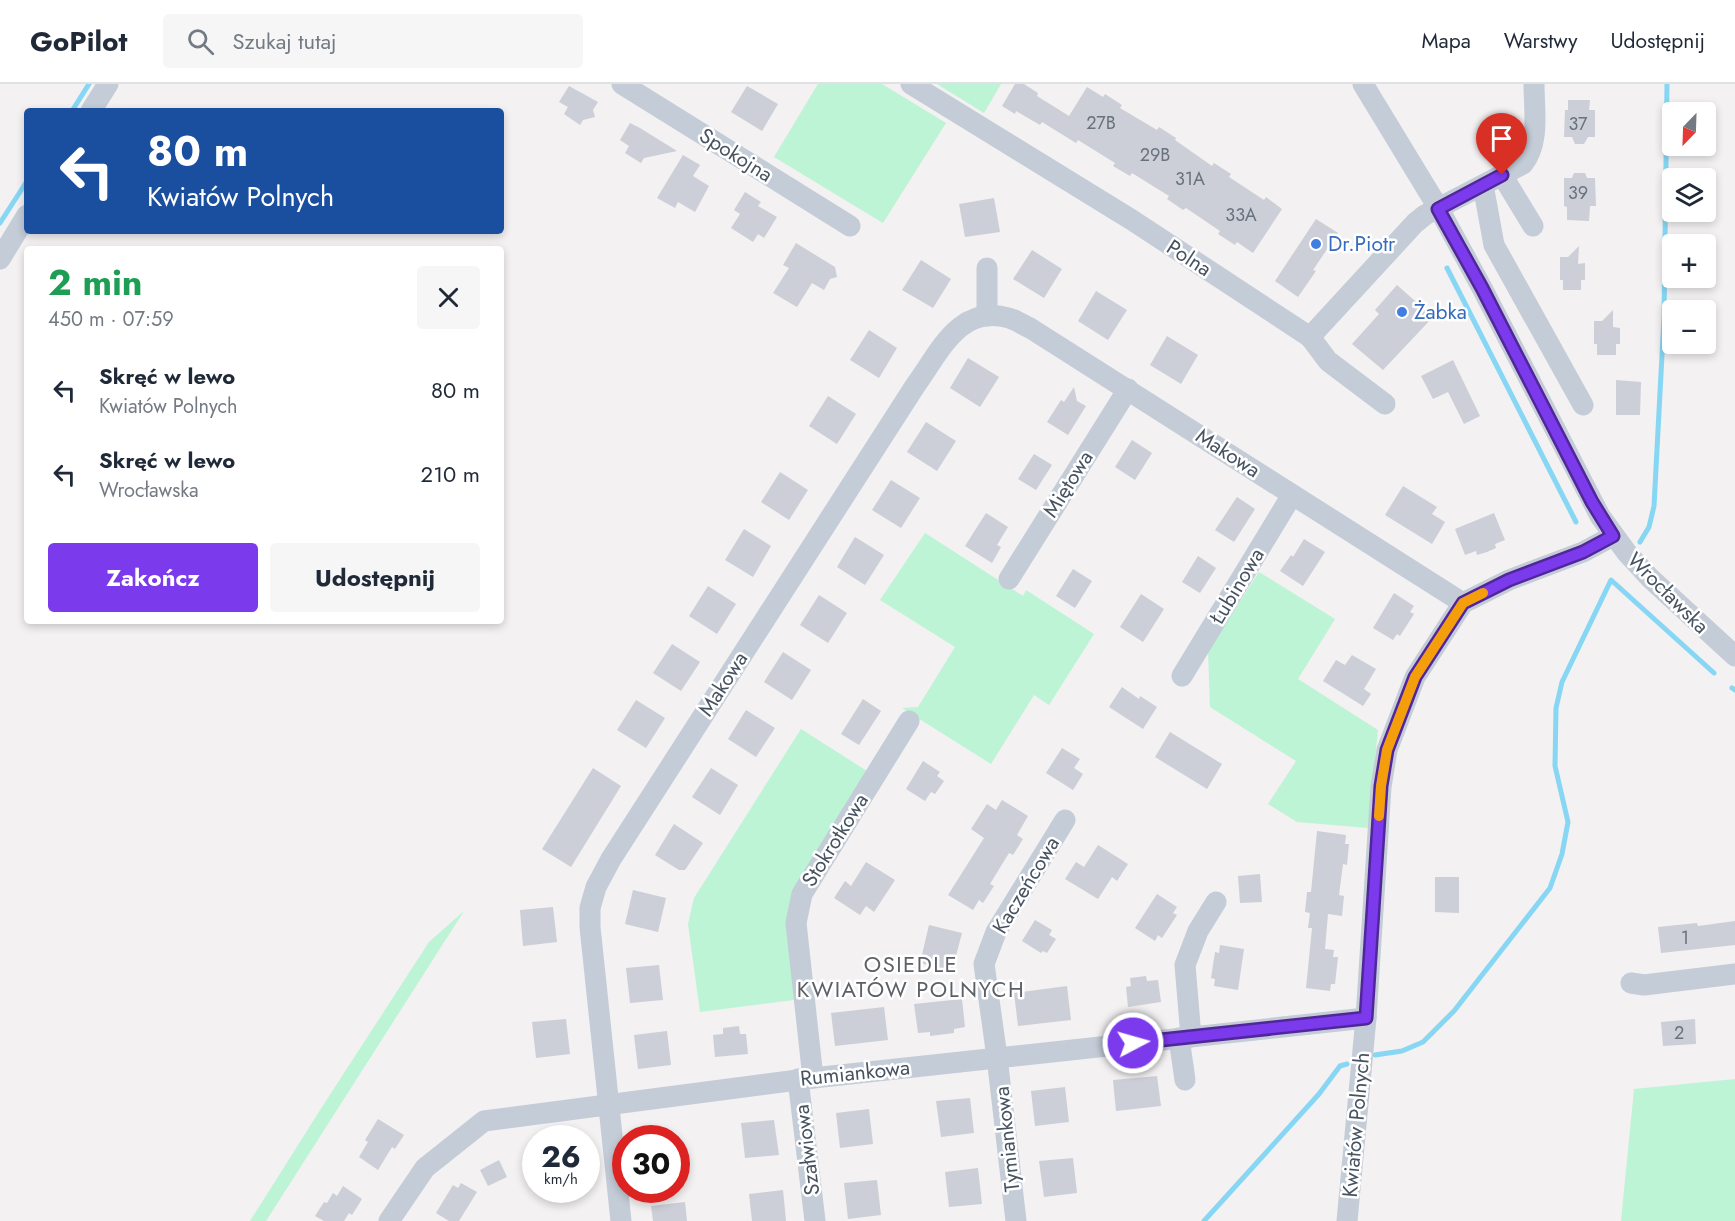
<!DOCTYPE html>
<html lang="pl">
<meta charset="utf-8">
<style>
body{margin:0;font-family:Jost,sans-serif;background:#f6f6f7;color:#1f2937;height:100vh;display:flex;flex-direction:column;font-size:22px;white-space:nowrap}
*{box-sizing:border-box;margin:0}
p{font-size:20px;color:#747a83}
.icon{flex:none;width:33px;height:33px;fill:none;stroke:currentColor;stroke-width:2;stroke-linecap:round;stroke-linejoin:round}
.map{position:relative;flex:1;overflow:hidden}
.sheet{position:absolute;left:24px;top:162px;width:480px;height:378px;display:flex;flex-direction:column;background:#fff;border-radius:6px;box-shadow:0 3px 9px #0003}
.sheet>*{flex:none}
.banner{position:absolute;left:24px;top:24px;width:480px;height:126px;border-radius:6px;box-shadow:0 3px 9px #0003;background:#1a4fa0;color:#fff;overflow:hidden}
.needle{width:39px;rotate:203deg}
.controls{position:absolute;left:1662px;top:18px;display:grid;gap:12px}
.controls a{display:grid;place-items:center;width:54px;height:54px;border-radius:6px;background:#fff;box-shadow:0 3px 9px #0003;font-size:30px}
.speed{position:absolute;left:522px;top:1041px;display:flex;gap:12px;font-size:30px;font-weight:700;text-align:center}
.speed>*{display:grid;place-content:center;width:78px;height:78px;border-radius:50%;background:#fff;box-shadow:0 3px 9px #0003;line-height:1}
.speed small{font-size:15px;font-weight:400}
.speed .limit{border:9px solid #d22;background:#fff;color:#111}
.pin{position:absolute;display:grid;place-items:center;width:51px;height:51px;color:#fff;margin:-62px -26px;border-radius:50% 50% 50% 0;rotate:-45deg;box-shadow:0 0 6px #0007}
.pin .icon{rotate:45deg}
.me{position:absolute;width:66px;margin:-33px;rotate:84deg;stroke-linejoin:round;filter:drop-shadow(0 0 4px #0008)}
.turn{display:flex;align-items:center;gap:21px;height:126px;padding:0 24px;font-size:27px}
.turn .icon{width:78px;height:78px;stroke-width:2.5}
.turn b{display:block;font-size:42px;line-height:51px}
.round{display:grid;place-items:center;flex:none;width:63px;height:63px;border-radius:6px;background:#f6f6f7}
.summary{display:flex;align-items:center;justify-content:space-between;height:102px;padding:0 24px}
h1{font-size:36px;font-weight:700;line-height:45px;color:#1e9e55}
.primary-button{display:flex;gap:12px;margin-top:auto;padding:12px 24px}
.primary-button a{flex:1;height:69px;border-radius:6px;background:#7c3aed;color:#fff;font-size:24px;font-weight:700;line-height:69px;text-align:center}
.primary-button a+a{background:#f6f6f7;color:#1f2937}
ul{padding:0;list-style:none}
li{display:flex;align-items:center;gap:18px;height:84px;padding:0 24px}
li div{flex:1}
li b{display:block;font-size:22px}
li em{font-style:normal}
header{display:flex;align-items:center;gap:36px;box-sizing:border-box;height:84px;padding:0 30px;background:#fff;border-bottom:2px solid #e0e1e3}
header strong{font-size:28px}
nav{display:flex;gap:33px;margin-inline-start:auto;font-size:21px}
.search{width:420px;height:54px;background:#f6f6f7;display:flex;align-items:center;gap:15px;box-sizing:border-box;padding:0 21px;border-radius:6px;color:#747a83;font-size:22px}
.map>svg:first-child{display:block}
.green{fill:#bcf4d5}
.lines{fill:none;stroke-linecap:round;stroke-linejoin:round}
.stream{stroke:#86d6f4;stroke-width:5}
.building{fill:#cccfd7}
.minor{stroke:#c3ccd7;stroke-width:21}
.route-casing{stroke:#51269a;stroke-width:15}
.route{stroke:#7c3aed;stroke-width:10}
.slow{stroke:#f59e0b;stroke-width:10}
.shop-dot{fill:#3f7fe0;stroke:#fff;stroke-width:2}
.labels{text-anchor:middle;stroke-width:5;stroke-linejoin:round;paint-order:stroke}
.number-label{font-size:18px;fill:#68727e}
.street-label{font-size:21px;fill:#475360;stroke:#fff}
.shop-label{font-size:21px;fill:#366cbe;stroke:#fff;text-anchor:start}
.neighbourhood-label{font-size:22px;letter-spacing:1.5px;fill:#5d6067;stroke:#fff}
</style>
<header>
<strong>GoPilot</strong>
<div class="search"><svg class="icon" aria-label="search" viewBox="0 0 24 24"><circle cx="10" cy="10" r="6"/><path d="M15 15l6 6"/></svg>Szukaj tutaj</div>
<nav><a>Mapa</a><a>Warstwy</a><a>Udostępnij</a></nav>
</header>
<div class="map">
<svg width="1735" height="1137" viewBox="0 0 1735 1137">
<rect width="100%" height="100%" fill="#f3f1f1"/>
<!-- green -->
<g class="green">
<polygon points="818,0 882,0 946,39 883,139 774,73"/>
<polygon points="937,0 1001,0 984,29"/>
<polygon points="925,449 1023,512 1026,506 1094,550 1049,621 1034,611 991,680 902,624 918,623 955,563 880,516"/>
<polygon points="1259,488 1335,535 1298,595 1378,646 1368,744 1297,738 1268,720 1296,677 1210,623 1208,567"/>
<polygon points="801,645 870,689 788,839 794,916 700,928 688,840 694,814"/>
<polygon points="464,827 266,1137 250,1137 322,1023 429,858"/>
<polygon points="1735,995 1735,1137 1621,1137 1634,1005"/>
</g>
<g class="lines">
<!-- stream -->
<g class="stream">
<polyline points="72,27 89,0"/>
<polyline points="0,139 27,97"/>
<polyline points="1447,184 1576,438"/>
<polyline points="1640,458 1649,443 1654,422 1664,233 1667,0"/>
<polyline points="1732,604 1735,606"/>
<polyline points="1375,971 1402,967 1423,958 1454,927 1550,804 1562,770 1568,738 1555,682 1556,624 1562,598 1611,496 1714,589"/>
<polyline points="1204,1137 1319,1010 1340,982 1347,980"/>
</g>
</g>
<!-- building -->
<g class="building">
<polygon points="1015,0 1024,0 1038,9 1037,12 1069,32 1087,3 1103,13 1105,10 1122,21 1120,24 1157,46 1159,43 1176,54 1175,56 1212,82 1214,79 1231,90 1229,93 1264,116 1266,113 1282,125 1253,169 1237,158 1235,161 1218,150 1220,147 1186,124 1183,126 1167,115 1169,112 1132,89 1130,92 1113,82 1115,79 1078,56 1076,59 1042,38 1040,41 1016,27 1015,30 1002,22"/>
<polygon points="569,2 598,18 593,26 595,33 583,36 580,41 564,30 568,23 559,18"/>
<polygon points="747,2 778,20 762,47 731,28"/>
<polygon points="1568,16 1590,16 1589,26 1595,26 1595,53 1588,53 1584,60 1575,60 1572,53 1564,53 1565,26 1568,26"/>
<polygon points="630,39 640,44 677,67 644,74 641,79 625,69 629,62 620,56"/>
<polygon points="683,71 700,81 693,92 709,102 695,128 678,118 675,124 657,114"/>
<polygon points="1574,89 1585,89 1587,94 1595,94 1596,122 1590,122 1589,137 1567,136 1567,123 1564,122 1564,94 1572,94"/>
<polygon points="745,108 761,118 758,122 777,133 764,154 758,150 753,158 731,144 740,130 734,126"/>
<polygon points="994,114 1000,148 965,153 959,120"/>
<polygon points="1316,135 1338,149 1313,186 1316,187 1298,213 1275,197"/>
<polygon points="796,159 835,183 837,193 830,195 824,206 812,199 797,223 773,209 789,184 783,181"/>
<polygon points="1579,162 1578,180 1585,179 1585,196 1581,196 1581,206 1563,206 1563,196 1560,196 1560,173 1568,173"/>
<polygon points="1032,166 1062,185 1044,214 1013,195"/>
<polygon points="921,176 951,195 933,224 902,206"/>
<polygon points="1397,201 1433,233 1383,286 1352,260 1379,230 1375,226"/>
<polygon points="1096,207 1127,226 1108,256 1078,237"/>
<polygon points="1613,226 1613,243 1620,244 1620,260 1616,260 1616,271 1597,271 1597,260 1594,260 1594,237 1602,237"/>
<polygon points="869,246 897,264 879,294 850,276"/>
<polygon points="1167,252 1198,271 1181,300 1150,281"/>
<polygon points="968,274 999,293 980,323 950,304"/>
<polygon points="1453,276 1480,332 1464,340 1448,308 1433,315 1421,292"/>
<polygon points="1616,296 1641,298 1640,331 1616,331"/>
<polygon points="1074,303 1077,317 1086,322 1068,351 1047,338 1061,316 1064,318"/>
<polygon points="828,312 856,330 837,360 809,342"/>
<polygon points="926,338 956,357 937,387 907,368"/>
<polygon points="1132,356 1152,369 1135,396 1115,383"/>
<polygon points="1034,370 1052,381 1036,406 1018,395"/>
<polygon points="780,388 808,406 789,436 761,418"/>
<polygon points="891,396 920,414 901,444 872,426"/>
<polygon points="1403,402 1437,423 1432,430 1445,438 1432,460 1385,431"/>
<polygon points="1237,413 1255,425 1234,458 1215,446"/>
<polygon points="986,429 1008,443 997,461 1001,463 992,479 965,462"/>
<polygon points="1494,429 1505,456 1495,460 1496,464 1487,468 1477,471 1476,467 1465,471 1455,445"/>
<polygon points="744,445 771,462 753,493 725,476"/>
<polygon points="855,453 884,471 865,501 837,483"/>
<polygon points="1304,455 1325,468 1303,502 1280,487 1291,471 1293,473"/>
<polygon points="1198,472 1216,484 1200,509 1182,498"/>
<polygon points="1073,485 1092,497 1075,524 1056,512"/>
<polygon points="708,502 736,520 717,550 689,532"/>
<polygon points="1394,509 1414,522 1410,528 1414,530 1400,552 1397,550 1393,556 1373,544"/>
<polygon points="1141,510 1164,525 1143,558 1120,543"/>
<polygon points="819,511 847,529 828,559 800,541"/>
<polygon points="672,560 700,578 681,607 653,589"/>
<polygon points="783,568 811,586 792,616 764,598"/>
<polygon points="1352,571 1376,585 1364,605 1371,610 1363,622 1323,597 1336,576 1345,581"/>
<polygon points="1122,603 1139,615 1140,612 1157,623 1143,645 1109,623"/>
<polygon points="863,615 881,627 859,661 841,650"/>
<polygon points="636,616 665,634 646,664 617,646"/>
<polygon points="746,626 775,644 756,673 728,655"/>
<polygon points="1170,648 1222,680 1207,705 1155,673"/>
<polygon points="1062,664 1080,675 1074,684 1083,690 1073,706 1046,689"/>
<polygon points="923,677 940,688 937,692 944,697 935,710 931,708 925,717 906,705"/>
<polygon points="593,684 621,702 571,783 542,765"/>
<polygon points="711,684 738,701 720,731 692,713"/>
<polygon points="1002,716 1028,732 1017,751 1023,755 1013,771 1009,769 990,800 994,802 983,819 979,816 973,826 948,811 984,754 971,745 987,720 996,726"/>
<polygon points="674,740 703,759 685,786 679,786 655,771"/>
<polygon points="1317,747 1346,751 1345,760 1349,760 1347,781 1343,780 1339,811 1344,812 1342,832 1328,830 1325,865 1334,866 1333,873 1338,873 1335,900 1331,900 1330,907 1306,904 1312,844 1308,844 1310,829 1305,828 1307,808 1311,808"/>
<polygon points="1098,761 1128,780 1117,797 1112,793 1098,815 1065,795 1076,778 1084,783"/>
<polygon points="866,778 895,796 874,828 866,822 860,831 834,814 845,797 851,802"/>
<polygon points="1260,790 1262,818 1240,819 1238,792"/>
<polygon points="1435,793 1459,793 1459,829 1435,828"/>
<polygon points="633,806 666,814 658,848 625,840"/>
<polygon points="1157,810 1177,823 1173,829 1177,831 1162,854 1158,851 1155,857 1135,844"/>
<polygon points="553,823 557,858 523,862 520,826"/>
<polygon points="1035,836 1052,846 1049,851 1056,855 1047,869 1043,867 1041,869 1022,857"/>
<polygon points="1735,837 1735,861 1661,869 1658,843 1697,839 1698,842"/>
<polygon points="929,841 962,849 952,887 920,879"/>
<polygon points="1220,861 1244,865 1238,906 1214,902 1215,895 1211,894 1215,868 1219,869"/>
<polygon points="659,881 663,916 630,919 626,884"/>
<polygon points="1146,892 1147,897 1158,896 1161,918 1128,923 1126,903 1131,902 1130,894"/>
<polygon points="1067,902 1071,936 1018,942 1014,909"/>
<polygon points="962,915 965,943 954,945 954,949 930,952 930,948 918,949 914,920"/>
<polygon points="884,923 888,956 835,962 831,929"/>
<polygon points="566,935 570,970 536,974 532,938"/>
<polygon points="1695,935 1696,960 1663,962 1661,938"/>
<polygon points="739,942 740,950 746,950 748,970 715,973 713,951 723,950 723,944"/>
<polygon points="667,947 671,981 638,985 634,951"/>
<polygon points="1157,992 1161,1022 1116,1027 1113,996"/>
<polygon points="1065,1003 1069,1038 1035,1042 1031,1007"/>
<polygon points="970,1014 974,1049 941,1053 936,1017"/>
<polygon points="869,1025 873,1060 840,1064 836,1029"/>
<polygon points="378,1035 404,1051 395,1065 392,1063 378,1086 359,1073 368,1058 365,1056"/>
<polygon points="774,1036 779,1071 745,1074 741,1039"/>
<polygon points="1073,1074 1077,1109 1044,1113 1039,1077"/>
<polygon points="499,1076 507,1093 488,1102 480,1086"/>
<polygon points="978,1084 982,1120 949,1123 945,1088"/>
<polygon points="877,1096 881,1131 848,1135 844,1099"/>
<polygon points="461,1099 477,1108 459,1137 449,1137 436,1129 453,1101 458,1104"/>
<polygon points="343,1102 362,1115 352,1131 349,1129 344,1137 324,1137 315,1132 324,1118 327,1119 333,1109 337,1112"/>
<polygon points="783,1106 786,1137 752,1137 749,1110"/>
<polygon points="685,1118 687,1137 653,1137 651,1122"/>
</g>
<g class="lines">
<!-- minor -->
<g class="minor">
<polyline points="622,0 850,142"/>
<path d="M911,0l221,136 178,117 105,-114 10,-8 98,-51c17,-21 11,-54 11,-80"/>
<polyline points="1363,0 1439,125 1482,204 1600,432 1627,469 1650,494 1735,572"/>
<polyline points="91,27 108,0"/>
<polyline points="1502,91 1533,142"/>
<polyline points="1483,101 1494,161 1583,321"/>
<polyline points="0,175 27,131"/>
<polyline points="987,184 987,232"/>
<polyline points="1310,253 1328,277 1385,320"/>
<polyline points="1009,495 1128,305"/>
<polyline points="1182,592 1292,411"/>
<polyline points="1631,899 1644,901 1735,890"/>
<polyline points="1191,953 1185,881 1198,847 1216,818"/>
<polyline points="1179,954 1185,996"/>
<polyline points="813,994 796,839 802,810 909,637"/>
<polyline points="798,995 815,1137"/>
<polyline points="389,1137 425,1084 484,1037 813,994 1366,934"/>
<path d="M621,1137l-31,-294v-19l6,-21 15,-28 304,-473c25,-34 44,-82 94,-68 7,2 14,7 21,10l433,275"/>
<polyline points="1016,1137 997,973 984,880 996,848 1065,736"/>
<polyline points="1347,1137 1366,934 1381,703 1387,666 1415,593 1463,519 1509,496 1583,468 1613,452"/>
</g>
</g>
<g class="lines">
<!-- route casing -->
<g class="route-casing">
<polyline id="route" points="1133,959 1366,934 1381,702 1387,666 1415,593 1463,519 1509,496 1583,468 1613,452 1592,418 1482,204 1438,125 1502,91"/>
</g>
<!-- route -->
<use href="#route" class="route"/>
<!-- slow -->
<polyline class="slow" points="1379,732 1381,702 1387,666 1415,593 1463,519 1483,509"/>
</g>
<!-- markers -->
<g class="shop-dot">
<circle cx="1316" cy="160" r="6"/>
<circle cx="1402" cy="228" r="6"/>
</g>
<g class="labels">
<!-- number labels -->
<g class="number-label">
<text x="1101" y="45">27B</text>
<text x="1578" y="46">37</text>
<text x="1155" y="77">29B</text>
<text x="1190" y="101">31A</text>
<text x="1578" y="115">39</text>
<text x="1241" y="137">33A</text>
<text x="1685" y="860">1</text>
<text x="1679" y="955">2</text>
</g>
<!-- street labels -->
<g class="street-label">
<text transform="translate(736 71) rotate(32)" y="7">Spokojna</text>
<text transform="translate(1189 174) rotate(33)" y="7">Polna</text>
<text transform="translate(1228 369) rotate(33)" y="7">Makowa</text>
<text transform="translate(1068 400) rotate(-58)" y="7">Miętowa</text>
<text transform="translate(1237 502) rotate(-59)" y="7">Łubinowa</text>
<text transform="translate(1668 509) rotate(45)" y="7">Wrocławska</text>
<text transform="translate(723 600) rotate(-57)" y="7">Makowa</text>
<text transform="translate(835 756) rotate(-58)" y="7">Stokrotkowa</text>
<text transform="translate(1026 801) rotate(-59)" y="7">Kaczeńcowa</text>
<text transform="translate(855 989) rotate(-6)" y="7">Rumiankowa</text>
<text transform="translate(1356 1041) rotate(-85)" y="7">Kwiatów Polnych</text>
<text transform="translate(1007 1055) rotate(-96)" y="7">Tymiankowa</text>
<text transform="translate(807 1066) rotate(-97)" y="7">Szałwiowa</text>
</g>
<!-- shop labels -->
<g class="shop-label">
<text x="1328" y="167">Dr.Piotr</text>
<text x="1414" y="235">Żabka</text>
</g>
<!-- neighbourhood labels -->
<g class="neighbourhood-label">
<text x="911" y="888">OSIEDLE<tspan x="911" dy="25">KWIATÓW POLNYCH</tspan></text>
</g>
</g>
</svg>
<div class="controls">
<a><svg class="needle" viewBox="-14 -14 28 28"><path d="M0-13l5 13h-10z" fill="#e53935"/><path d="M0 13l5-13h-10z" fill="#747a83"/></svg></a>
<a><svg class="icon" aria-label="layers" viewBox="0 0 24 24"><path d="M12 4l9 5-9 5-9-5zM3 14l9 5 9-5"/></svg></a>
<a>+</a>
<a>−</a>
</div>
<div class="speed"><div>26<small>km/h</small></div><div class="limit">30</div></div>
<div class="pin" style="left:1502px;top:91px;background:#d93025"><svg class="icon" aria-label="arrive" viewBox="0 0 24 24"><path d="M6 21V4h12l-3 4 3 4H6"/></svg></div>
<svg class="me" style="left:1133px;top:959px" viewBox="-20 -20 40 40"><circle r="17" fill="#7c3aed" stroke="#fff" stroke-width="3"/><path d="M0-11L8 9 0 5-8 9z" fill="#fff"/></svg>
<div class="banner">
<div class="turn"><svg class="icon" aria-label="left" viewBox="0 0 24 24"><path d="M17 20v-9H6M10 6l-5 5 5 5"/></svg><div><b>80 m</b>Kwiatów Polnych</div></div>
</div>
<section class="sheet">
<div class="summary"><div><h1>2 min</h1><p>450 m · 07:59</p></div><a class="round"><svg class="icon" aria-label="close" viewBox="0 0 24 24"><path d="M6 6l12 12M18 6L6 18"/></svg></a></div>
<ul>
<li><svg class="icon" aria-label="left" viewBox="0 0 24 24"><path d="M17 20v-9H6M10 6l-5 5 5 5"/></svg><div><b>Skręć w lewo</b><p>Kwiatów Polnych</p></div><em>80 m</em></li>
<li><svg class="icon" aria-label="left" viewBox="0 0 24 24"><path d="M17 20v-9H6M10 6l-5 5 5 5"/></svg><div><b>Skręć w lewo</b><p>Wrocławska</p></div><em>210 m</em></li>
</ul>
<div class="primary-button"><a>Zakończ</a><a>Udostępnij</a></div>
</section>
</div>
